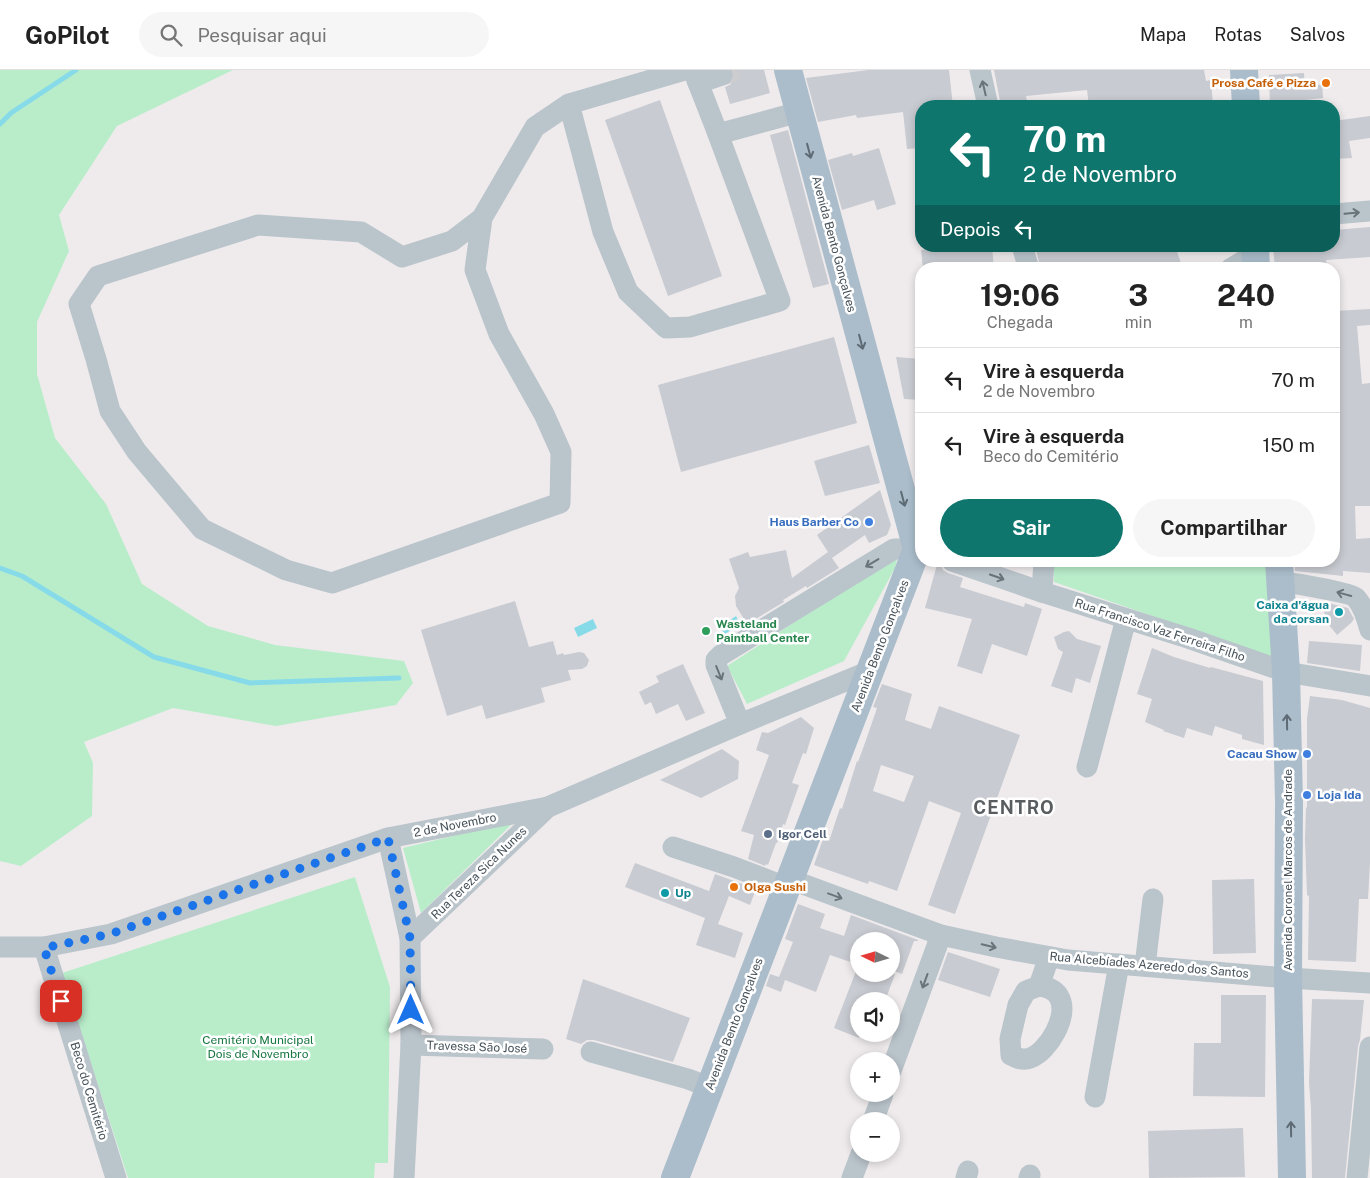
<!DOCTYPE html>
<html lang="pt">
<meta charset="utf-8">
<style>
body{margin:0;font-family:"Public Sans",sans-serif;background:#f6f6f6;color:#222;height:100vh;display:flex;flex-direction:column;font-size:19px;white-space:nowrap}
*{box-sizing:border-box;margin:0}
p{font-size:16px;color:#767676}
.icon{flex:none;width:28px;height:28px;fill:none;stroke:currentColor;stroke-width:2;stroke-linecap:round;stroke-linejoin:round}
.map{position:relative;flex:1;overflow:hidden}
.panel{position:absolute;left:915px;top:192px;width:425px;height:305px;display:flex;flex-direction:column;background:#fff;border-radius:20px;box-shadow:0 2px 8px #0003}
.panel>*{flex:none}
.banner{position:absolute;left:915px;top:30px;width:425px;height:152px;border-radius:20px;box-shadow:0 2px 8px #0003;background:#0f766e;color:#fff;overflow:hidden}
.needle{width:32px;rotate:275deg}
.buttons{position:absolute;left:850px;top:862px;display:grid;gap:10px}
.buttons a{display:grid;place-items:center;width:50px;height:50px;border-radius:50%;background:#fff;box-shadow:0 2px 8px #0003;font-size:25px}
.pin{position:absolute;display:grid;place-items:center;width:42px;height:42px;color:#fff;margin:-21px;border-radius:10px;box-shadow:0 2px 8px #0006}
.me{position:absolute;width:55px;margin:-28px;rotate:0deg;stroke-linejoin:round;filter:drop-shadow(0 0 4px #0008)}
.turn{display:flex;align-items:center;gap:18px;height:105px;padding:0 25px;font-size:22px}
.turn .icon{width:65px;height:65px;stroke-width:2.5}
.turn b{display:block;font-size:35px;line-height:42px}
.then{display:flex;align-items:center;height:48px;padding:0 25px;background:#0003;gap:10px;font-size:19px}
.eta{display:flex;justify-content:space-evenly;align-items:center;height:85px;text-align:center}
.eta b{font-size:30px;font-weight:700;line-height:35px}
.action{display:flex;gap:10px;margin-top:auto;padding:10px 25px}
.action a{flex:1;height:58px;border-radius:30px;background:#0f766e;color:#fff;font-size:20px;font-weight:700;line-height:58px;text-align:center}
.action a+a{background:#f6f6f6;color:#222}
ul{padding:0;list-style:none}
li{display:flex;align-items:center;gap:15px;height:65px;padding:0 25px;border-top:1px solid #e0e0e0}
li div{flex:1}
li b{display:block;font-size:19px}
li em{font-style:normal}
header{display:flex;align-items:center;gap:30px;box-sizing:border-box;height:70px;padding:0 25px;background:#fff;border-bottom:1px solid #e0e0e0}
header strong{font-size:24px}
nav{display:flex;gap:28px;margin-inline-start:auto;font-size:18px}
.search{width:350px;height:45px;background:#f6f6f6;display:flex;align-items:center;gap:12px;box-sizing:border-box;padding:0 18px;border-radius:28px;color:#767676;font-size:19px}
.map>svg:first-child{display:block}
.green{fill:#b9edca}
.water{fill:#87dbe9}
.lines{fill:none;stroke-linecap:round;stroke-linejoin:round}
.stream{stroke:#87dbe9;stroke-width:5}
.building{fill:#c8cbd1;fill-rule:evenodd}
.minor-tunnel{stroke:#cdccce;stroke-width:21;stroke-dasharray:21 11;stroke-linecap:butt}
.minor{stroke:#bac4cb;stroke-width:21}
.major{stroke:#abbdcb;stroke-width:28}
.oneway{stroke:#68737a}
.oneway2{stroke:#5e6b75}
.route{stroke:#1a73e8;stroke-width:9;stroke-dasharray:0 16.2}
.food-dot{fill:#e8710a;stroke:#fff;stroke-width:2}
.shop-dot{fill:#3f7fe0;stroke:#fff;stroke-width:2}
.culture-dot{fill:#0f9aa8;stroke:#fff;stroke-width:2}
.leisure-dot{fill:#2e9e5b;stroke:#fff;stroke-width:2}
.service-dot{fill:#5c6f8a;stroke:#fff;stroke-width:2}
.labels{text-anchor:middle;stroke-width:5;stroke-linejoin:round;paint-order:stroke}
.food-label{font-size:12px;font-weight:bold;fill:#c56008;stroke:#fff;text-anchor:end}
.street-label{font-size:12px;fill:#455058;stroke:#fff}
.shop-label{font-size:12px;font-weight:bold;fill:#366cbe;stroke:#fff;text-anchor:end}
.culture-label{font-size:12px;font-weight:bold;fill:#0d838f;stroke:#fff;text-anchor:end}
.leisure-label{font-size:12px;font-weight:bold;fill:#27864d;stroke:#fff;text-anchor:start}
.service-label{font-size:12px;font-weight:bold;fill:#4e5e75;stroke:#fff;text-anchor:start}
.park-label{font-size:12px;fill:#187741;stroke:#fff}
.district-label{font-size:18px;font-weight:bold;letter-spacing:1px;fill:#595d60;stroke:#fff}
</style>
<header>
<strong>GoPilot</strong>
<div class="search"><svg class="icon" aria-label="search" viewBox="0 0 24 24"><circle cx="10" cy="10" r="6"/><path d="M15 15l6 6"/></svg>Pesquisar aqui</div>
<nav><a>Mapa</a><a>Rotas</a><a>Salvos</a></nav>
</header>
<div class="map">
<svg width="1370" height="1108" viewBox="0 0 1370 1108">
<rect width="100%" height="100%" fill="#efebec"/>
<!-- green -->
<g class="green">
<polygon points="0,0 233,0 117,56 59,145 69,181 37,252 37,304 55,368 106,434 142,514 208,556 275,575 404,591 413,613 396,635 276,656 173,638 84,672 93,693 92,746 21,796 0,791"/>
<polygon points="898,485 895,498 844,591 747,634 727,596"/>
<polygon points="1054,491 1273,491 1280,590 1054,512"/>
<polygon points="515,751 421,843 403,778"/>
<polygon points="355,807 390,917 388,1093 375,1093 374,1108 128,1108 62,903"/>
</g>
<!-- water -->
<g class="water">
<polygon points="736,546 740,554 725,564 720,557"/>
<polygon points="593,549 597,558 578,567 574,558"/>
</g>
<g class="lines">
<!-- stream -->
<g class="stream">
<polyline points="0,54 11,43 76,0"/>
<polyline points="0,498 22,506 154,587 250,613 399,608"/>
</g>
</g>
<!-- building -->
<g class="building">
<polygon points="733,0 764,0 770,23 730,34 725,17 731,14 734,8"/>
<polygon points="868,0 949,0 953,36 921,36 921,78 907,79 903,42 857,48 856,45 818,52 806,8"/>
<polygon points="994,0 1204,0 1206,11 1211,10 1213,36 1089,36 1087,20 1026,26 1028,36 1001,36"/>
<polygon points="1304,3 1305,18 1322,14 1323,28 1306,30 1306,36 1270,36 1269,5"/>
<polygon points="660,30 722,206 668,226 605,50"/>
<polygon points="1370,46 1370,68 1349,71 1352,88 1334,89 1334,51"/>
<polygon points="788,60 829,214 813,218 770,65"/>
<polygon points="879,78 896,134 877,140 874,130 842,140 828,90 852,83 853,86"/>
<polygon points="1370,157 1370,187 1326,190 1327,199 1275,199 1273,176 1334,176 1334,160"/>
<polygon points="957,176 992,176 994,199 923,199 921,180"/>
<polygon points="1045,176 1175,176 1181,193 1169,199 1041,199 1036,180"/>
<polygon points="1370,239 1370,255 1357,256 1362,314 1370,313 1370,436 1355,436 1356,469 1370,468 1370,503 1343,501 1343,506 1295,501 1295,491 1334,491 1334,241"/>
<polygon points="834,267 857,353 681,402 658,315"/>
<polygon points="896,287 921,289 921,330 904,329"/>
<polygon points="869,375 880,413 825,426 814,391"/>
<polygon points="880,420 891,455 887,465 869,473 865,465 832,488 839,498 807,518 806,516 783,530 784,532 747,554 736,536 735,526 739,518 729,489 748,482 750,487 786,480 792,508 828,482 817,465"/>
<polygon points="938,491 940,491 943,500 948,503 963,508 960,517 1024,537 1025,533 1042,539 1027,586 992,574 982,604 957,596 972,549 925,538"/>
<polygon points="515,531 529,577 553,571 557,585 563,583 564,585 579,582 584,583 589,590 587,596 582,599 568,600 571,610 541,618 545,632 486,649 482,635 447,646 421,560"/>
<polygon points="1328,533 1348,538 1354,549 1351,553 1337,565 1325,550 1324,539"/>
<polygon points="1069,561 1077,569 1101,576 1090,613 1076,608 1072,623 1051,616 1063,582 1058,579 1054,567 1064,562"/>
<polygon points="1309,571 1362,575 1360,601 1307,593"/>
<polygon points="1152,578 1174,587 1210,598 1211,597 1263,611 1264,675 1242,669 1242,665 1215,656 1212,666 1187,658 1184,668 1163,661 1164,660 1145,652 1152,629 1137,624"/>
<polygon points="683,594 705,643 686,651 678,634 656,644 651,632 645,635 639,622 659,612 656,606"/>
<path d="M882,614l30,10 -7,26 26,9 8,-23 81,29 -65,179 -27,-9 33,-92 -32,-12 -32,90 -28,-10 -1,3 -54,-19 9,-26 6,2 11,-33 2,1 15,-48 1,1 8,-22 11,-32 -4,-1zM881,695l33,11 -10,26 -31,-11z"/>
<polygon points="1310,626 1342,630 1370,638 1370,793 1368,829 1359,829 1356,892 1308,890 1309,826 1307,825 1305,769 1306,737 1307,738 1307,649"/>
<polygon points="801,647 814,658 806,684 803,683 792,713 799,715 785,755 783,754 777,773 776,773 768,795 766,794 765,796 748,789 754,765 741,761 769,685 756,680 762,662 768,663"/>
<polygon points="722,679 739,691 738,709 701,728 660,710"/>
<polygon points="635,793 709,821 715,804 756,819 750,835 729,826 718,854 743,863 735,888 696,875 705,848 625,817"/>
<polygon points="1254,809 1256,883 1213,884 1212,810"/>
<polygon points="798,834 825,844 820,858 844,866 851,845 918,870 918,871 914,871 902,904 891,900 891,871 859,871 859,895 830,885 816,922 785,910 781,922 766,916 770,904 779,907 793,872 785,869"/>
<polygon points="948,882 1000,899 990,927 938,910"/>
<polygon points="858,896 859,896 859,904 895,904 885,931 859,931 859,968 834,958"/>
<polygon points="583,909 690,948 673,992 594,970 587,970 581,974 566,969"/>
<polygon points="1221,925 1266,925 1265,1027 1193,1026 1194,973 1221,973"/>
<polygon points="1312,929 1364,930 1360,970 1358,976 1345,1108 1312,1108 1311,1039 1309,1013"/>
<polygon points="1243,1058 1245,1107 1149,1108 1148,1061"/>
</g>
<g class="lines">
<!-- minor-tunnel -->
<polyline class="minor-tunnel" points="722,5 738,0"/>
<!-- minor -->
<g class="minor">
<polyline points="685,0 569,34 603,162 628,222 666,258 690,257 780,231 718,64 799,42"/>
<polyline points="693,0 718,64"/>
<polyline points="980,0 988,36"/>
<polyline points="698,13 722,5"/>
<polyline points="1334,144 1370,141"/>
<polyline points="482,148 475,200 499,264 544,344 561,382 560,433 332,513 286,500 202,459 137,382 110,341 96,289 79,234 98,206 258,155 361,162 402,187 452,171 482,148 535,57 569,34"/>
<polyline points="1022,176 1029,199"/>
<polyline points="1230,199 1255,184"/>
<polyline points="952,491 1042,522 1188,568 1286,602 1370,616"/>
<path d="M1281,511c13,3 69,11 75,17 8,9 11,21 14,32"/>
<polyline points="1042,522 1044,491"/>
<polyline points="740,654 716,595 716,590 721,585 894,479 917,479 921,480"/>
<polyline points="1087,697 1126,549"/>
<polyline points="388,768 410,868 411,975 404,1108"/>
<polyline points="673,777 734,797 786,817"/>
<polyline points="789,809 941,865 996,877 1068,890 1288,908 1370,913"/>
<polyline points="410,868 548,737"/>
<polyline points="0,877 44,877 111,864 388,768 548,737 740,654 870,601"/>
<polyline points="44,877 116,1108"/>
<polyline points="1145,896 1153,829"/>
<path d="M1039,916c8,1 16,3 20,11 11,18 -11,55 -29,61 -7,3 -13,0 -19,-3l-1,-16 8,-34 8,-14 13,-5 10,-29"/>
<polyline points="411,975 543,979"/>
<polyline points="591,982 688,1009 709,1017"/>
<polyline points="891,1001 941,865"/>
<polyline points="1095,1027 1119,894"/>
<polyline points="873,1051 883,1024"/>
<polyline points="852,1108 861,1084"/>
<polyline points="966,1108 968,1101"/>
<polyline points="1029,1108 1030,1105"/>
<polyline points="1357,1108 1370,977"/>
</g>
<!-- major -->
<g class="major">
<polyline points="1244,0 1246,36"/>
<polyline points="1255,176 1256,199"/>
<polyline points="1279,491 1286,602 1289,732 1288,908 1292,1108"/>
<polyline points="675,1108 917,479 788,0"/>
</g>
</g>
<!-- one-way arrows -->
<defs><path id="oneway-shaft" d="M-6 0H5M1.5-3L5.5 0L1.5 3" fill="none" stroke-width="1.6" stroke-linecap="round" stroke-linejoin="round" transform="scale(1.25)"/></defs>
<g class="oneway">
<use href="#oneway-shaft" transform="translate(984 18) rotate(-103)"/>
<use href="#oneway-shaft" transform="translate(1352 143) rotate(-5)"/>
<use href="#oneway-shaft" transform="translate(872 493) rotate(149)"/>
<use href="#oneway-shaft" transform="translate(997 507) rotate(19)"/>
<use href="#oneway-shaft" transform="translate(1344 524) rotate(-165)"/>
<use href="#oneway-shaft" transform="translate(719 603) rotate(68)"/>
<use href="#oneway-shaft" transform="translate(835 826) rotate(20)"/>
<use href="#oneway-shaft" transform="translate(989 876) rotate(13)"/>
<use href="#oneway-shaft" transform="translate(925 911) rotate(110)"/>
</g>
<g class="oneway2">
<use href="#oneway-shaft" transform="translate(809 81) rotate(75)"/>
<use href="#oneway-shaft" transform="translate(861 272) rotate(75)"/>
<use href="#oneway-shaft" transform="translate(903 429) rotate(75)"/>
<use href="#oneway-shaft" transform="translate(1287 652) rotate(-91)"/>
<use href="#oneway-shaft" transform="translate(1291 1059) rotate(-91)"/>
</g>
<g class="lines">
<!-- route -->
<polyline class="route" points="61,931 44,878 110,864 388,768 410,868 411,940"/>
</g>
<!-- markers -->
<g class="food-dot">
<circle cx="1326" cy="13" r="5"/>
<circle cx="734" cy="817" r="5"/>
</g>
<g class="shop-dot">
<circle cx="869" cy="452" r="5"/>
<circle cx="1307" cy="684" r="5"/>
<circle cx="1307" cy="725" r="5"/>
</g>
<g class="culture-dot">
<circle cx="1339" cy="542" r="5"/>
<circle cx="665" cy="823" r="5"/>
</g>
<circle class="leisure-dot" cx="706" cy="561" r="5"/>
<circle class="service-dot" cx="768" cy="764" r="5"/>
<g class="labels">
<!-- food labels -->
<g class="food-label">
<text x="1316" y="17">Prosa Café e Pizza</text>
<text x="744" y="821" text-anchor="start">Olga Sushi</text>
</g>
<!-- street labels -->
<g class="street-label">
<text transform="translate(834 174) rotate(75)" y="4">Avenida Bento Gonçalves</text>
<text transform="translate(1160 560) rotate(18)" y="4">Rua Francisco Vaz Ferreira Filho</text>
<text transform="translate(880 576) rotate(-69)" y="4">Avenida Bento Gonçalves</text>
<text transform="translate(455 755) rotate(-11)" y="4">2 de Novembro</text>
<text transform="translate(1288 800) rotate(-90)" y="4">Avenida Coronel Marcos de Andrade</text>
<text transform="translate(479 803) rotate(-44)" y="4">Rua Tereza Sica Nunes</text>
<text transform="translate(1149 895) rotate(5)" y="4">Rua Alcebíades Azeredo dos Santos</text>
<text transform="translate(734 954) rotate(-69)" y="4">Avenida Bento Gonçalves</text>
<text transform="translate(477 977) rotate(2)" y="4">Travessa São José</text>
<text transform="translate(89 1021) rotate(73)" y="4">Beco do Cemitério</text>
</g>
<!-- shop labels -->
<g class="shop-label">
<text x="859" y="456">Haus Barber Co</text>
<text x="1297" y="688">Cacau Show</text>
<text x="1317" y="729" text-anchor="start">Loja Ida</text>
</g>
<!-- culture labels -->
<g class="culture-label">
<text x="1329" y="539">Caixa d'água<tspan x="1329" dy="14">da corsan</tspan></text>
<text x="675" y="827" text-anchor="start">Up</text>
</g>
<!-- leisure labels -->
<g class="leisure-label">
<text x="716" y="558">Wasteland<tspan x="716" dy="14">Paintball Center</tspan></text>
</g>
<!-- service labels -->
<g class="service-label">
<text x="778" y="768">Igor Cell</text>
</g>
<!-- park labels -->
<g class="park-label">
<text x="258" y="974">Cemitério Municipal<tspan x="258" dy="14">Dois de Novembro</tspan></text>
</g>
<!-- district labels -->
<g class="district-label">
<text x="1014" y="744">CENTRO</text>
</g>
</g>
</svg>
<div class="buttons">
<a><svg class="needle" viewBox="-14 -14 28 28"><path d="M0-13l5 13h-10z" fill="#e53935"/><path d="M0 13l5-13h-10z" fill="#767676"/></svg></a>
<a><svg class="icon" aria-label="sound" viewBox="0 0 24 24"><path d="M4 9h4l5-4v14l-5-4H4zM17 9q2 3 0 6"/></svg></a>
<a>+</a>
<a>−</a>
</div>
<div class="pin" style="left:61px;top:931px;background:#d93025"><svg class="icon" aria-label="arrive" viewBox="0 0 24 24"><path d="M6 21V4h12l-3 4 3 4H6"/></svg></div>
<svg class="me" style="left:411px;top:940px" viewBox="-20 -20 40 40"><path d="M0-17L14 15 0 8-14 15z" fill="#1a73e8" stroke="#fff" stroke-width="4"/></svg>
<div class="banner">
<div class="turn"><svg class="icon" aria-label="left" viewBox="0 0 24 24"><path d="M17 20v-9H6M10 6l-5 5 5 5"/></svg><div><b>70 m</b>2 de Novembro</div></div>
<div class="then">Depois<svg class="icon" aria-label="left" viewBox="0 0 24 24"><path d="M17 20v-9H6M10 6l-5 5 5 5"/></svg></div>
</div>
<section class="panel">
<div class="eta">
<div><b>19:06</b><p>Chegada</p></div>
<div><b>3</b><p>min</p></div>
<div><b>240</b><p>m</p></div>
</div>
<ul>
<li><svg class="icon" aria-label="left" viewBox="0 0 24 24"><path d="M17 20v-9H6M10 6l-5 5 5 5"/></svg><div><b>Vire à esquerda</b><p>2 de Novembro</p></div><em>70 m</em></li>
<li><svg class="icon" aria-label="left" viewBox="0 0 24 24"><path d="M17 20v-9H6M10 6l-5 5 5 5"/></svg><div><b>Vire à esquerda</b><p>Beco do Cemitério</p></div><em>150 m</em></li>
</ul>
<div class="action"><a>Sair</a><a>Compartilhar</a></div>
</section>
</div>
